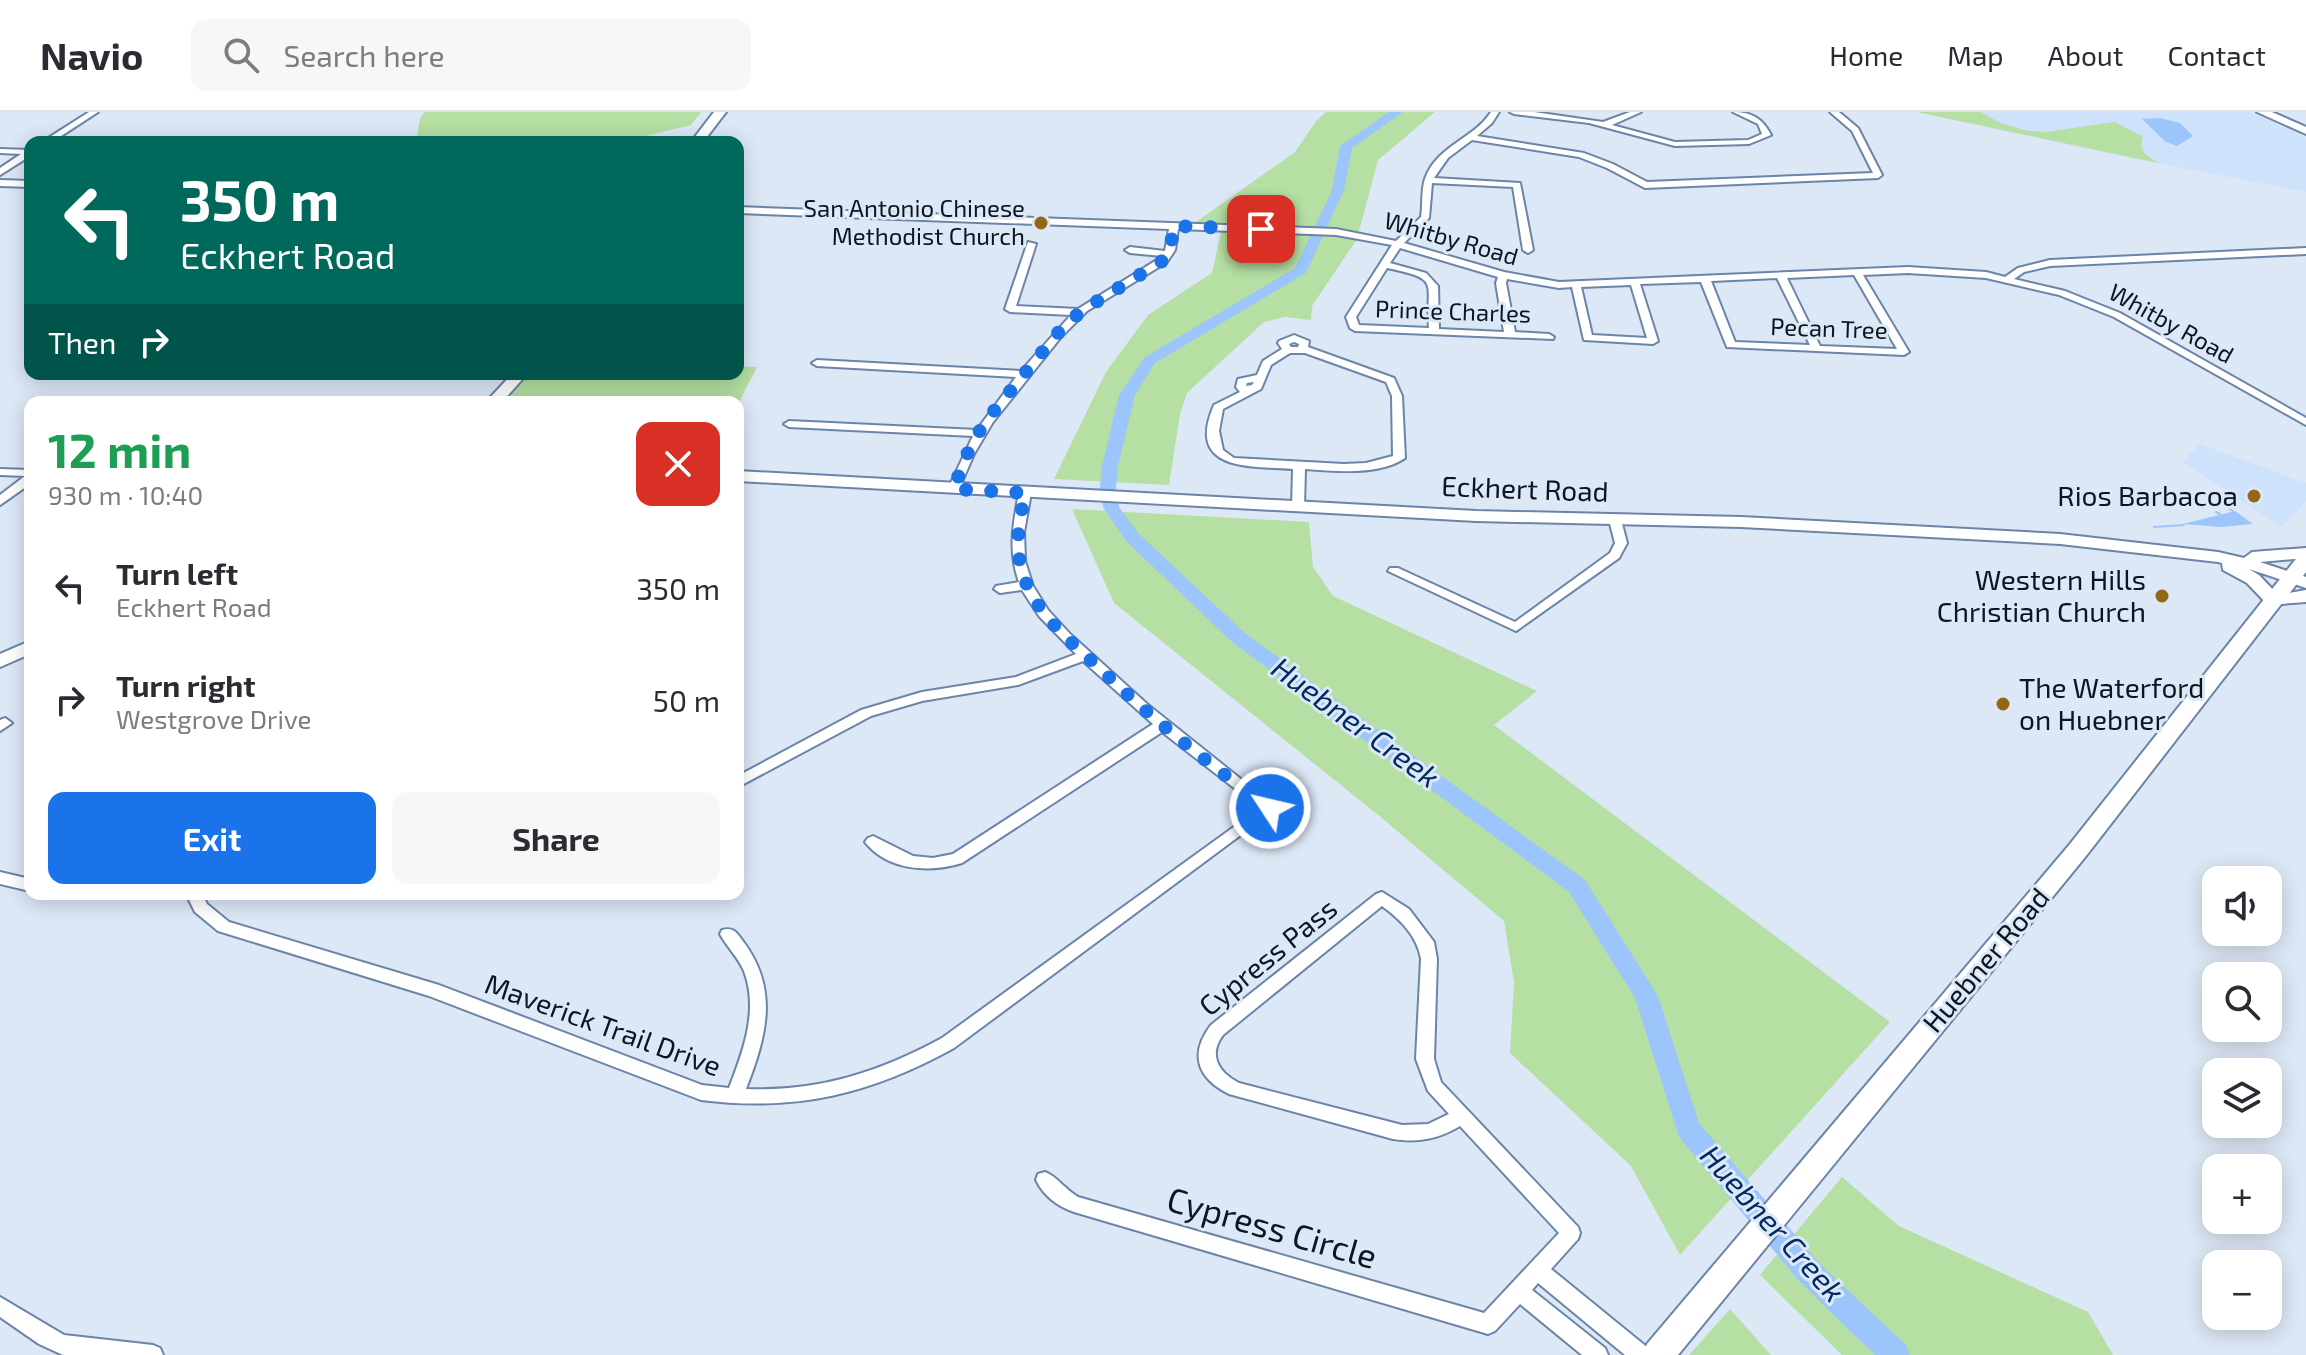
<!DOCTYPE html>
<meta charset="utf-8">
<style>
body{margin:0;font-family:"Exo 2",sans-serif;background:#f7f7f7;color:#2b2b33;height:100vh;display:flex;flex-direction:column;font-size:30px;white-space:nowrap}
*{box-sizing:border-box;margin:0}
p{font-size:26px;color:#7c7c81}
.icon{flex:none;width:44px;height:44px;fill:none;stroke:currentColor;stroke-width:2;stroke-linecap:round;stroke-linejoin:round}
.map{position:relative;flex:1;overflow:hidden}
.drawer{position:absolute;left:24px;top:284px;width:720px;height:504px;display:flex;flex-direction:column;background:#fff;border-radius:16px;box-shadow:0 4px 20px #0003}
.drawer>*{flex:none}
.banner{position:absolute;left:24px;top:24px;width:720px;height:244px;border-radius:16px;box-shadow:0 4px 20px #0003;background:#00695c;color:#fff;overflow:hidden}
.buttons{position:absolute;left:2202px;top:754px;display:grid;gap:16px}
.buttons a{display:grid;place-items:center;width:80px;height:80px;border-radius:16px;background:#fff;box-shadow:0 4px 20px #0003;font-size:40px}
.pin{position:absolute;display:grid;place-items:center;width:68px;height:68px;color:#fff;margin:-34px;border-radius:16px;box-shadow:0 4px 12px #0006}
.me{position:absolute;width:88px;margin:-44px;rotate:305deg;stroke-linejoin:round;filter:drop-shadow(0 0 6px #0008)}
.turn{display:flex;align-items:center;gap:28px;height:168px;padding:0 24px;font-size:36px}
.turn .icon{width:104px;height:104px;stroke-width:2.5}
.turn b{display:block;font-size:56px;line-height:68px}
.then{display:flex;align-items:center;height:76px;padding:0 24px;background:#0003;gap:16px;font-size:30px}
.round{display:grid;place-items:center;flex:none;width:84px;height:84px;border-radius:16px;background:#f7f7f7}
.summary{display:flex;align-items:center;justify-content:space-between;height:136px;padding:0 24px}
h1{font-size:48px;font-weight:700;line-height:60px;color:#1e9e55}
.button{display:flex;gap:16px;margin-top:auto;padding:16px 24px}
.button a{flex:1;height:92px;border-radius:16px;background:#1a73e8;color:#fff;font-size:32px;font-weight:700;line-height:92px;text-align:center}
.button a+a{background:#f7f7f7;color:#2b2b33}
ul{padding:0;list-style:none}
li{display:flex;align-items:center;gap:24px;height:112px;padding:0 24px}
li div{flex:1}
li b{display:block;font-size:30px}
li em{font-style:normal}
header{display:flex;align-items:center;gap:48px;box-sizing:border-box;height:112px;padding:0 40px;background:#fff;border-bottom:2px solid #e1e1e2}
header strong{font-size:38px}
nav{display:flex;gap:44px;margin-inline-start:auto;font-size:28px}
.search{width:560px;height:72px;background:#f7f7f7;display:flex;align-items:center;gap:20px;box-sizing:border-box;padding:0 28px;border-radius:16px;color:#7c7c81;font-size:30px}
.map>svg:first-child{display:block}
.built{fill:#cee2fc}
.green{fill:#b5dfa3}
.water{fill:#9cc5fc}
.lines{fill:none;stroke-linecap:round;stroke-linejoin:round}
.stream{stroke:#9cc5fc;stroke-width:2}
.river{fill:#9cc5fc;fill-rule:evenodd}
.street-casing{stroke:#6b84a7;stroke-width:4}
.secondary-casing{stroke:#6b84a7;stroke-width:4}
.primary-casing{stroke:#6b84a7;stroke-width:4}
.street{fill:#fff;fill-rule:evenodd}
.secondary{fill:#fff;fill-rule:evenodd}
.primary{fill:#fff;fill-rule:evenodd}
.route{stroke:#1a73e8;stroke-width:14;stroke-dasharray:0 25.2}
.poi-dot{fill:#956715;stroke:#dde8f7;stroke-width:3}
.labels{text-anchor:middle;stroke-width:6;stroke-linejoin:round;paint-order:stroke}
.far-poi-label{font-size:24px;fill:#0c1622;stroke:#dde8f7;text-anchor:end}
.far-street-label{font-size:24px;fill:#0c1622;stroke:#dde8f7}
.street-label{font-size:28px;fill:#0c1622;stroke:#dde8f7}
.poi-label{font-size:28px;fill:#0c1622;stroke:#dde8f7;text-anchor:end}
.water-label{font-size:30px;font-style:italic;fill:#002c63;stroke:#dde8f7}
.near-street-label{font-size:34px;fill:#0c1622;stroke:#dde8f7}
</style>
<header>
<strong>Navio</strong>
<div class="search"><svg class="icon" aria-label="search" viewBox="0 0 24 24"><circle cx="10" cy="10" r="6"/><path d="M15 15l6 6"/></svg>Search here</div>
<nav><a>Home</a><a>Map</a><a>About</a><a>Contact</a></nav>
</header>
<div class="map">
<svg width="2306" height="1243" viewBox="0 0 2306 1243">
<rect width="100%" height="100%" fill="#dde8f7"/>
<!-- built -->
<g class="built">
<polygon points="1917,0 2249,0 2306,25 2306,80 2091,38"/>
<polygon points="2200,332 2306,371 2306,390 2282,415 2182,350"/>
</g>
<!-- green -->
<g class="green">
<polygon points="425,0 701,0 691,13 620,30 416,30 420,6"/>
<polygon points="1326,0 1435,0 1378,48 1357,127 1312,194 1311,208 1285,205 1264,210 1187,281 1180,302 1169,373 1054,367 1106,260 1148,203 1212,161 1221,120 1196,110 1295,40 1316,9"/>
<polygon points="1917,0 1980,0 2003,12 2028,19 2046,20 2115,10 2143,25 2141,34 2145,42 2158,51"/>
<polygon points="738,254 757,255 738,292 503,290 528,262 738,262"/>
<polygon points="1072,397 1309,410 1313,455 1333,484 1537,579 1494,613 1890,910 1680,1143 1631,1054 1510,941 1514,870 1504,809 1377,702 1114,491"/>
<polygon points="1842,1065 1899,1114 2088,1200 2113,1243 1842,1243 1760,1163"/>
<polygon points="1730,1197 1771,1243 1689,1243"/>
</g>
<!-- water -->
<g class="water">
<polygon points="2160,6 2180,11 2193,24 2177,34 2166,30 2142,7"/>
<polygon points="2235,399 2253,412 2221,415 2183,412"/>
</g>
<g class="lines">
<!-- stream -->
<g class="stream">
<polyline points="2218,390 2233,399"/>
<polyline points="2216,400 2220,402"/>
<polyline points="2154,415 2184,413"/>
</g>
<!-- river -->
<polygon class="river" points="1389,0 1403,0 1352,36 1344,78 1306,161 1155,251 1135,283 1118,354 1116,375 1119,395 1138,421 1246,522 1585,768 1658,884 1699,1011 1820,1152 1906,1233 1910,1243 1875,1243 1800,1170 1679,1025 1635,886 1569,780 1232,530 1126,429 1103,395 1100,375 1102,354 1119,283 1145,245 1295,156 1332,78 1340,34"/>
<!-- street casing -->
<g class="street-casing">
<g id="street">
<polygon points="89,0 98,0 52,30 42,30"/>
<path d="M1491,0h8l-7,11 -15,13 107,17 29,11 34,18 226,-9 -21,-42 -22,-19h9l19,16 24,47 -4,3 -233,10 -38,-20 -28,-11 -107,-17 -24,18 -14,20 86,5 13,67 -5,3 -5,-3 -10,-63 -81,-4 -3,35 -25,25 100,29 55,10 349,-15 78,5 19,5 13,-9 32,-8 256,-12v6l-256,12 -26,6 -10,7 51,12 55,22 186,105v7l-192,-108 -55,-22 -73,-17 -78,-5 -45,2 46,77 -5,3 -177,-8 -26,-65 -61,2 18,57 -5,3 -69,-4 -12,-53 -13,1 -52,-9 -1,4 9,49 34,2 5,3 -1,2 -198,-8 -5,-3 -4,-11 46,-72 -56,-10 -158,-6 -3,21 -8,12 -80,49 -26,26 -68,85 -19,32 -16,37 -4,1 -6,-3 25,-53 -184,-9 -5,-3 5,-3 188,9 39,-53 -199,-11 -5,-3 5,-3 204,11 50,-56 -61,-3 -5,-3 23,-67 8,2 -20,62 62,3 82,-51 2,-2 -32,-3 -5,-3 5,-3 35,4 4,-22 -431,-16v-6l598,22 60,12 25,-24c2,-12 0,-26 4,-38 11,-33 49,-40 66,-67zM1400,136l98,29 -2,6 8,49 -65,-3 -1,-43 -12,-13 -36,-10zM1387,156c56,11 38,15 42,60l-70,-3 -3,-8zM1854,163l43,74 -77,-3 -33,-68zM1777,166l33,67 -75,-3 -24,-61zM1631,173l16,53 -55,-3 -11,-48z"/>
<path d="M1510,0h24l69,10 27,-10h11l-29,13 63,17 73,-2 14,-6 -4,-10 -25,-12c19,0 30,7 38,23l-22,9 -74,2 -86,-23 -75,-9z"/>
<polygon points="0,37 30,38 30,44 0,63 0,56 21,42 0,41"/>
<polygon points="0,68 30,69 30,75 0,74"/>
<path d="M1294,223l15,6 -1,6 86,31 8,18 3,62c-26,18 -70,13 -100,11l-1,38 -6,4 -6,-4 1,-38c-43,-3 -108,3 -79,-64l26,-13 -4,-5 2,-8 19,-4 6,-14 19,-12 -4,-6 1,-2zM1294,230l5,2 -1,3h-7l-2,-3zM1290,241h15l81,29 6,14 1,60 -27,7 -22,1 -110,-6 -11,-8 -4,-19 4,-22 38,-20 10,-24zM1254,270l-2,3 -6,1 1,-3z"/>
<polygon points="114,262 125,262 120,265"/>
<polygon points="0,357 30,358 30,372 0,393 0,383 25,364 0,363"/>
<path d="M1025,378l6,3 -7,39 1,29 8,25 15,24 22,24 77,70 130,104 -323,240c-83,46 -158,64 -253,52l-272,-104 -211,-65 -23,-19 -9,-18h16l5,10 22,18 210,63 263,100 27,3c14,-36 30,-78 15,-117 -6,-14 -17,-24 -24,-37l2,-4c11,-3 14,2 20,10 38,49 24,97 4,149 71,3 134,-17 196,-51l318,-230 -98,-76 -200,131c-32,10 -74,8 -97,-21l3,-4 5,-2 40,20 20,2 20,-4 200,-130 -70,-63 -65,24 -96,16 -51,15 -133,71v-11l123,-66 61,-18 94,-15 60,-23 -37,-38 -17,-26 -22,3 -6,-4 2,-3 23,-4c-11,-30 -6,-58 0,-89z"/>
<polygon points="1615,404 1621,408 1627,431 1619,446 1516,519 1388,459 1390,456 1398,456 1515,510 1610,441 1615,431 1609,408"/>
<polygon points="5,606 12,611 0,619 0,608"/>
<polygon points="0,760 30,767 30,779 0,772"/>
<path d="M1382,780l27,17 25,33 3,17 -3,100 7,23 137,145 2,6 -2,6 -27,30 97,79 3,7h-26l-87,-72 -6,7 73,58 3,7h-26l-62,-51 -25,27 -7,3 -414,-122c-17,-6 -30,-16 -38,-32l2,-6 7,-2c11,4 21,18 33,25l406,116 75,-80 -99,-107c-22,13 -42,17 -67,13l-164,-45c-32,-16 -40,-40 -18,-69l165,-131zM1382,794c19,14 35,30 39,53l-5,100 12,32 21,23 -21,10 -26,1 -163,-42c-21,-11 -31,-28 -16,-48z"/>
<polygon points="0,1185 64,1223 153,1233 160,1236 163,1243 63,1243 39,1232 0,1205"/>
</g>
</g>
<!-- secondary casing -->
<g class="secondary-casing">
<g id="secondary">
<polygon points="714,0 726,0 703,30 691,30"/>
<polygon points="2257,0 2272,0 2306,15 2306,22"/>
<polygon points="512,262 527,262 502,290 486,290"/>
<polygon points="738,359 1476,399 1741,405 2060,422 2218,440 2244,446 2252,440 2306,436 2306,446 2260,450 2306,465 2306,476 2249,457 2259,463 2278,483 2306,478 2306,490 2268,493 2247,471 2223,458 2222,451 2218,450 2060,432 1741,415 1476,409 738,369"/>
<polygon points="30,529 30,542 0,555 0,542"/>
</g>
</g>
<!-- primary casing -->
<g class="primary-casing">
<polygon id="primary" points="2306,441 2306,460 2086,744 1678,1243 1642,1243 1647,1232 2070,732 2299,443"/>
</g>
<!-- street -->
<use href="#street" class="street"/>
<!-- secondary -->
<use href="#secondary" class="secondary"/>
<!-- primary -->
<use href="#primary" class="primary"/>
</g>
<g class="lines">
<!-- route -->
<path class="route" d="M1261,117l-87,-3 -4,24 -6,10 -81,50 -21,18 -78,95 -20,37 -10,29 71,4c-5,26 -11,51 -3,78 11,40 45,67 74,94 55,53 112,99 174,143"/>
</g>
<!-- markers -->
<g class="poi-dot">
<circle cx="1041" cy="111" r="8"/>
<circle cx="2254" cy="384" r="8"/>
<circle cx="2162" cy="484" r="8"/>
<circle cx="2003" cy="592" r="8"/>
</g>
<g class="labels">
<!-- far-poi labels -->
<g class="far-poi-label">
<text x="1025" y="105">San Antonio Chinese<tspan x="1025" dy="28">Methodist Church</tspan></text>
</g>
<!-- far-street labels -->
<g class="far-street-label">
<text transform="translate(1451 127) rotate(16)" y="8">Whitby Road</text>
<text transform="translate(1453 200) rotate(2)" y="8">Prince Charles</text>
<text transform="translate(2171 212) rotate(29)" y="8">Whitby Road</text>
<text transform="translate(1829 217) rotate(2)" y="8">Pecan Tree</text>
</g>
<!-- street labels -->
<g class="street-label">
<text transform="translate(1525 377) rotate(2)" y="10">Eckhert Road</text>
<text transform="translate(1268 845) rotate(-39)" y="10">Cypress Pass</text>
<text transform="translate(1986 848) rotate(-50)" y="10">Huebner Road</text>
<text transform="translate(603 913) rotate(20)" y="10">Maverick Trail Drive</text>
</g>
<!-- poi labels -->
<g class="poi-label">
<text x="2238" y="394">Rios Barbacoa</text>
<text x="2146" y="478">Western Hills<tspan x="2146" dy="32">Christian Church</tspan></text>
<text x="2019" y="586" text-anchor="start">The Waterford<tspan x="2019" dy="32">on Huebner</tspan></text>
</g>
<!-- water labels -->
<g class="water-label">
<text transform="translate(1355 611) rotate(36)" y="10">Huebner Creek</text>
<text transform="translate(1772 1112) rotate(48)" y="10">Huebner Creek</text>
</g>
<!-- near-street labels -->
<g class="near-street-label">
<text transform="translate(1272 1116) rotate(16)" y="12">Cypress Circle</text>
</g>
</g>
</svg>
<div class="buttons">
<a><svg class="icon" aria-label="sound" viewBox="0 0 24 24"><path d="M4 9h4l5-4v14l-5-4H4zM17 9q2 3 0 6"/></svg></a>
<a><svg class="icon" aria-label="search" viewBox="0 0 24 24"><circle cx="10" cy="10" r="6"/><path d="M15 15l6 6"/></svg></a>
<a><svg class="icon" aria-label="layers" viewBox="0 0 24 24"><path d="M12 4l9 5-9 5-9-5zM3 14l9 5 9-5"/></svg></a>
<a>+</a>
<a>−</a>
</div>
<div class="pin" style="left:1261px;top:117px;background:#d93025"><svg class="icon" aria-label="arrive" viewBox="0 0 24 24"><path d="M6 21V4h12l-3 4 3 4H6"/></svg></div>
<svg class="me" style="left:1270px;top:696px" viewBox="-20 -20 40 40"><circle r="17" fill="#1a73e8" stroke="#fff" stroke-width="3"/><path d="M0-11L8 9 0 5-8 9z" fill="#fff"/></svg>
<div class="banner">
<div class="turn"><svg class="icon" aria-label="left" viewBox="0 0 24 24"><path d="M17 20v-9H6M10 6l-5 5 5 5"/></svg><div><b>350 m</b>Eckhert Road</div></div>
<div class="then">Then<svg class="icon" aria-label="right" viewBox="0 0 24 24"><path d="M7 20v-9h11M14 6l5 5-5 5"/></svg></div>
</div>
<section class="drawer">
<div class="summary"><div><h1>12 min</h1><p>930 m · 10:40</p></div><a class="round" style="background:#d93025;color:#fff"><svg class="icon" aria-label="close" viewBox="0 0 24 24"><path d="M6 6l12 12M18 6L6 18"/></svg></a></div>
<ul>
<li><svg class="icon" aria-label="left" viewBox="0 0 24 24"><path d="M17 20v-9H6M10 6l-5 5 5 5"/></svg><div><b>Turn left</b><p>Eckhert Road</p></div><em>350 m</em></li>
<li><svg class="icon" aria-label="right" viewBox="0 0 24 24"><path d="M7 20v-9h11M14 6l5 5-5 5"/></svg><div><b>Turn right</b><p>Westgrove Drive</p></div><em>50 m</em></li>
</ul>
<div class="button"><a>Exit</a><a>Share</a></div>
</section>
</div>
